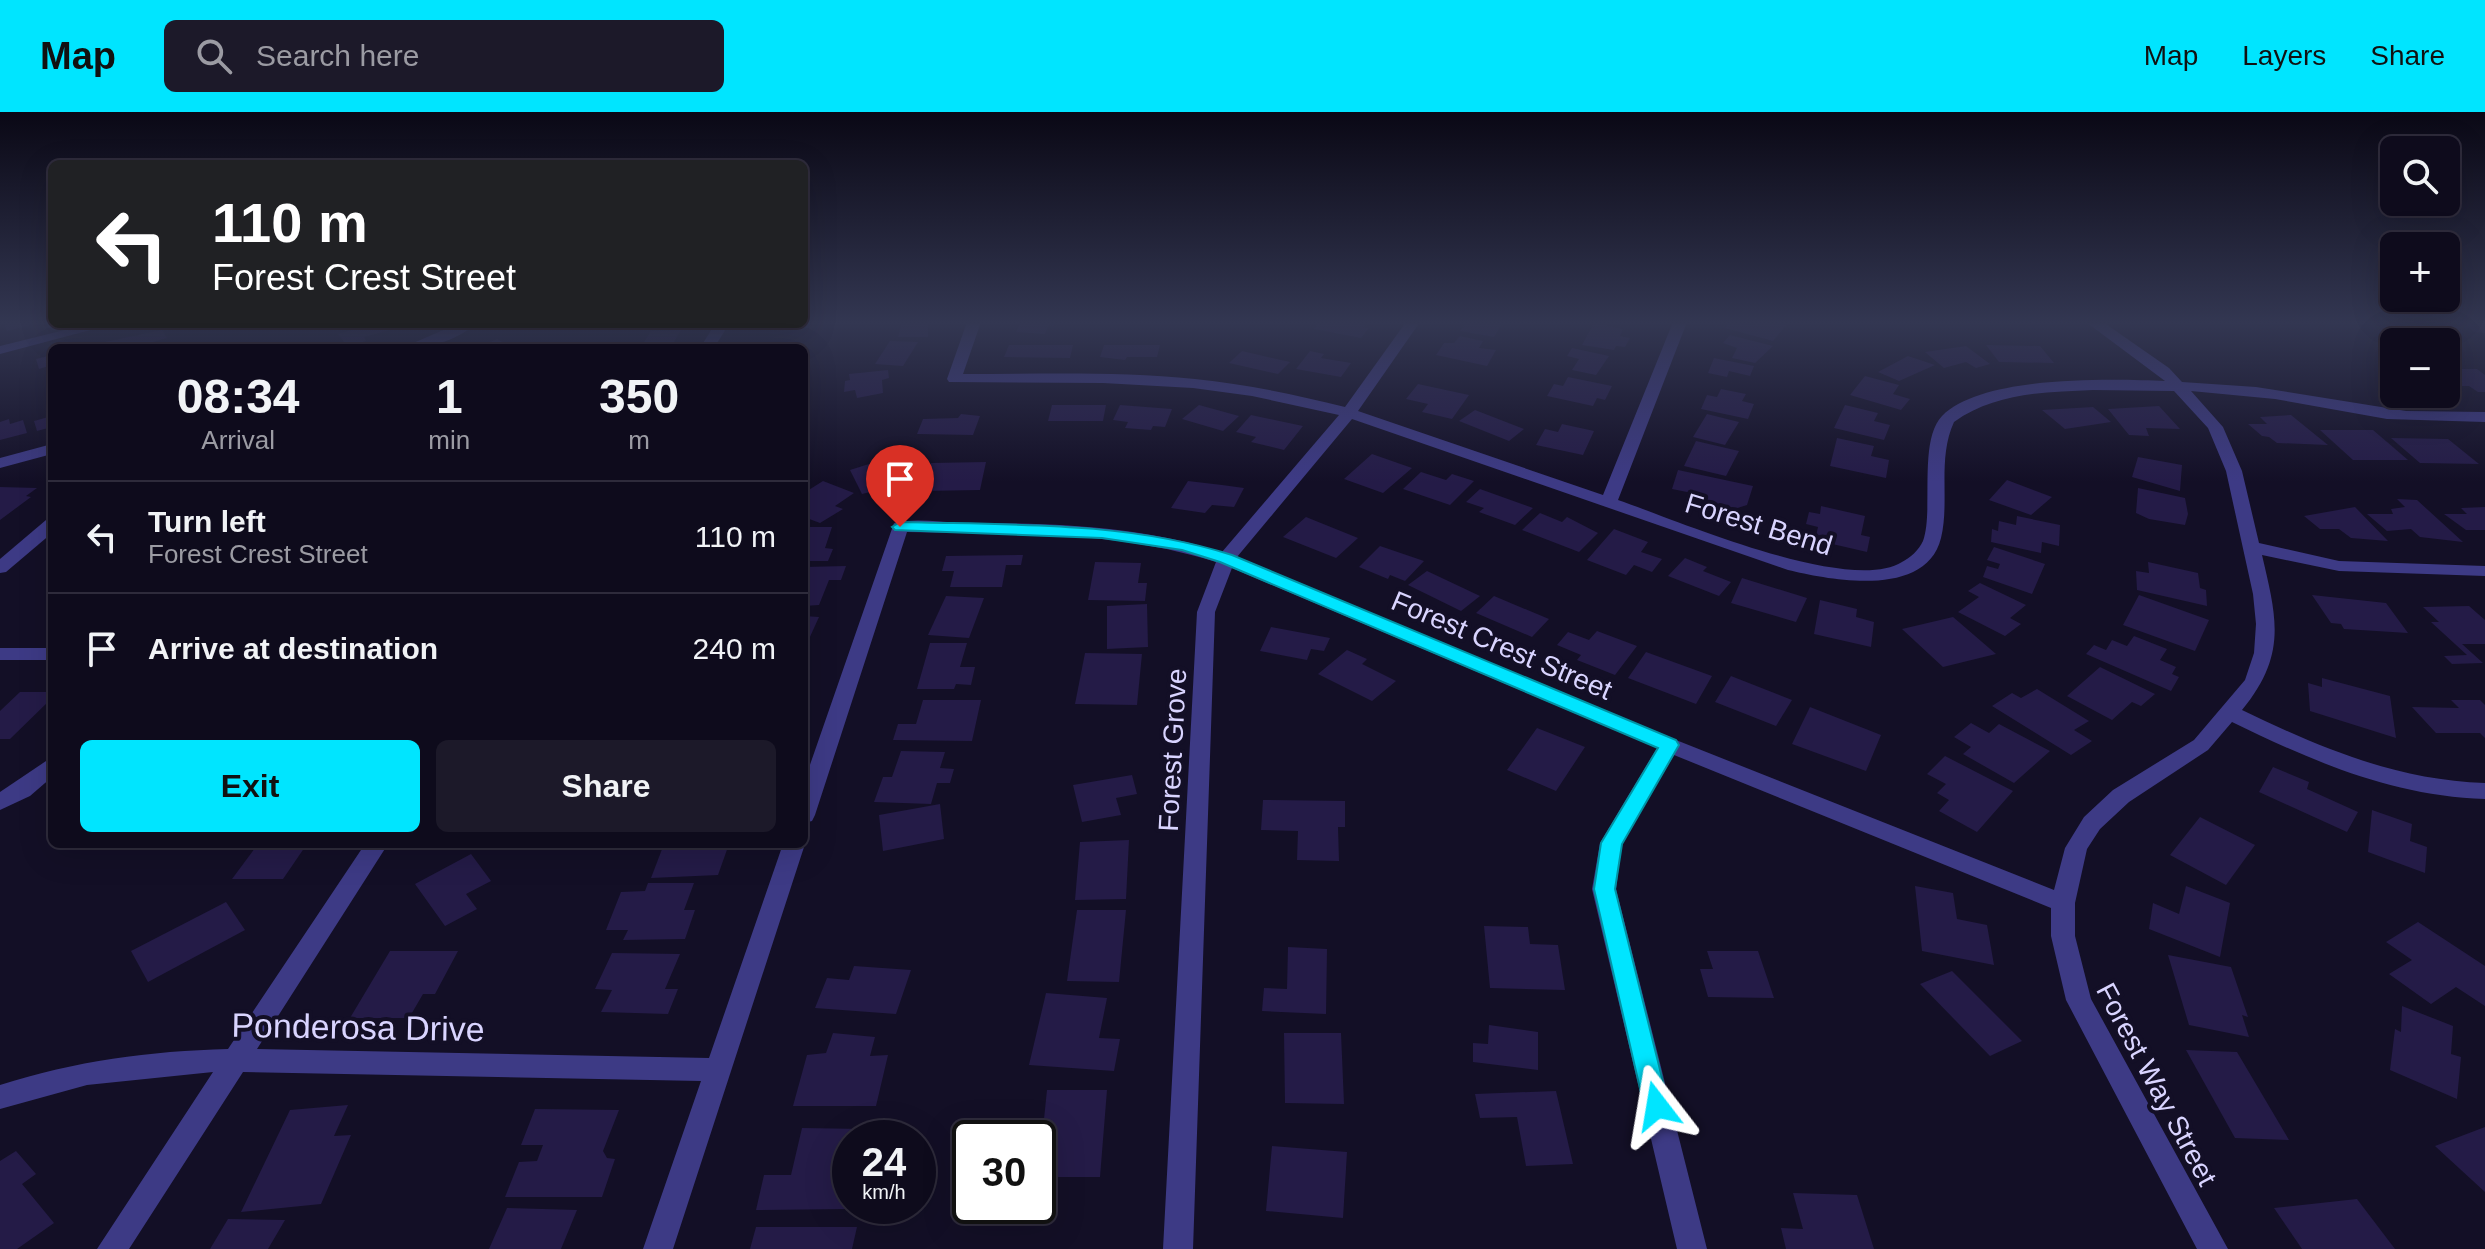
<!DOCTYPE html>
<meta charset="utf-8">
<style>
body{margin:0;font-family:Helvetica,sans-serif;background:#1c1929;color:#f1f3f6;height:100vh;display:flex;flex-direction:column;font-size:30px;white-space:nowrap}
*{box-sizing:border-box;margin:0}
p{font-size:26px;color:#9b9ba3}
.icon{flex:none;width:44px;height:44px;fill:none;stroke:currentColor;stroke-width:2;stroke-linecap:round;stroke-linejoin:round}
.map{position:relative;flex:1;overflow:hidden}
.sheet{position:absolute;left:48px;top:232px;width:760px;height:504px;display:flex;flex-direction:column;background:#0e0b1c;border-radius:12px;box-shadow:0 8px 32px #0002,0 0 0 2px #2e2b3b}
.sheet>*{flex:none}
.guide{position:absolute;left:48px;top:48px;width:760px;height:168px;border-radius:12px;box-shadow:0 8px 32px #0002,0 0 0 2px #2e2b3b;background:#202124;color:#fff;overflow:hidden}
.buttons{position:absolute;left:2380px;top:24px;display:grid;gap:16px}
.buttons a{display:grid;place-items:center;width:80px;height:80px;border-radius:12px;background:#0e0b1c;box-shadow:0 8px 32px #0002,0 0 0 2px #2e2b3b;font-size:40px}
.speed{position:absolute;left:832px;top:1008px;display:flex;gap:16px;font-size:40px;font-weight:700;text-align:center}
.speed>*{display:grid;place-content:center;width:104px;height:104px;border-radius:50%;background:#0e0b1c;box-shadow:0 8px 32px #0002,0 0 0 2px #2e2b3b;line-height:1}
.speed small{font-size:20px;font-weight:400}
.speed .limit{border:4px solid #111;border-radius:12px;background:#fff;color:#111}
.pin{position:absolute;display:grid;place-items:center;width:68px;height:68px;color:#fff;margin:-82px -34px;border-radius:50% 50% 50% 0;rotate:-45deg;box-shadow:0 0 8px #0007}
.pin .icon{rotate:45deg}
.me{position:absolute;width:88px;margin:-44px;rotate:346deg;stroke-linejoin:round;filter:drop-shadow(0 0 6px #0008)}
.turn{display:flex;align-items:center;gap:28px;height:168px;padding:0 32px;font-size:36px}
.turn .icon{width:104px;height:104px;stroke-width:2.5}
.turn b{display:block;font-size:56px;line-height:68px}
.eta{display:flex;justify-content:space-evenly;align-items:center;height:136px;text-align:center}
.eta b{font-size:48px;font-weight:800;line-height:56px}
.action{display:flex;gap:16px;margin-top:auto;padding:16px 32px}
.action a{flex:1;height:92px;border-radius:12px;background:#00e5ff;color:#111;font-size:32px;font-weight:800;line-height:92px;text-align:center}
.action a+a{background:#1c1929;color:#f1f3f6}
ul{padding:0;list-style:none}
li{display:flex;align-items:center;gap:24px;height:112px;padding:0 32px;border-top:2px solid #2e2b3b}
li div{flex:1}
li b{display:block;font-size:30px}
li em{font-style:normal}
header{display:flex;align-items:center;gap:48px;box-sizing:border-box;height:112px;padding:0 40px;background:#00e5ff;color:#111}
header strong{font-size:38px}
nav{display:flex;gap:44px;margin-inline-start:auto;font-size:28px}
.search{width:560px;height:72px;background:#1c1929;display:flex;align-items:center;gap:20px;box-sizing:border-box;padding:0 28px;border-radius:12px;color:#9b9ba3;font-size:30px}
.map>svg:first-child{display:block}
.building{fill:#241b47}
.lines{fill:none;stroke-linecap:round;stroke-linejoin:round}
.street{fill:#3d3a85;fill-rule:evenodd}
.route{fill:#00e5ff;stroke:#0095a6;stroke-width:2}
.labels{text-anchor:middle;stroke-width:8;stroke-linejoin:round;paint-order:stroke}
.street-label{font-size:28px;fill:#d9d4ff;stroke:#130f26}
.near-street-label{font-size:34px;fill:#d9d4ff;stroke:#130f26}
</style>
<header>
<strong>Map</strong>
<div class="search"><svg class="icon" aria-label="search" viewBox="0 0 24 24"><circle cx="10" cy="10" r="6"/><path d="M15 15l6 6"/></svg>Search here</div>
<nav><a>Map</a><a>Layers</a><a>Share</a></nav>
</header>
<div class="map">
<svg width="2485" height="1137" viewBox="0 0 2485 1137">
<rect width="100%" height="100%" fill="#130f26"/>
<!-- building -->
<g class="building">
<polygon points="4,210 39,210 39,211 7,219"/>
<polygon points="902,210 936,210 936,212 928,213 928,225 898,225"/>
<polygon points="1021,210 1056,210 1054,214 1048,213 1045,222 1016,220"/>
<polygon points="1319,210 1368,210 1364,215 1369,216 1361,226 1314,217"/>
<polygon points="1466,210 1503,210 1494,225 1460,219"/>
<polygon points="1729,210 1754,213 1756,210 1787,212 1773,229 1725,216"/>
<polygon points="2464,210 2485,210 2485,221 2474,220"/>
<polygon points="1594,211 1623,217 1620,224 1630,226 1625,235 1616,234 1614,238 1582,233"/>
<polygon points="373,212 389,212 393,217 364,225 366,229 347,234 338,222"/>
<polygon points="162,218 167,226 132,236 107,236 105,230"/>
<polygon points="681,218 671,235 641,235 651,219"/>
<polygon points="1730,223 1773,234 1755,251 1732,246 1737,236 1723,231"/>
<polygon points="1460,224 1483,229 1479,236 1496,238 1487,254 1436,243 1444,231 1454,231"/>
<polygon points="497,227 510,234 475,236"/>
<polygon points="890,229 918,230 903,254 875,252"/>
<polygon points="1009,233 1073,233 1070,246 1004,245"/>
<polygon points="1104,233 1160,233 1157,245 1127,245 1125,248 1100,245"/>
<polygon points="1986,233 2040,234 2054,251 1999,250"/>
<polygon points="1966,234 1990,252 1976,256 1966,250 1944,256 1925,240"/>
<polygon points="1572,236 1609,244 1596,263 1572,258 1579,247 1567,244"/>
<polygon points="1242,239 1290,250 1278,262 1229,251"/>
<polygon points="1310,239 1324,242 1321,246 1351,251 1341,265 1296,257"/>
<polygon points="52,243 52,253 39,257 36,247"/>
<polygon points="1908,244 1935,253 1899,269 1878,260"/>
<polygon points="1714,246 1754,254 1750,264 1729,259 1727,265 1708,261"/>
<polygon points="2446,257 2477,257 2485,263 2485,280 2478,280 2469,274 2449,274 2446,272"/>
<polygon points="888,258 889,266 882,268 883,281 857,286 855,278 844,280 845,269 850,268 849,262"/>
<polygon points="1865,264 1899,273 1893,282 1910,287 1901,298 1850,283"/>
<polygon points="1568,265 1612,274 1605,288 1597,286 1593,294 1547,284 1554,272 1563,274"/>
<polygon points="1418,272 1469,283 1452,307 1422,300 1428,292 1406,287"/>
<polygon points="1721,277 1746,282 1742,289 1754,292 1748,307 1701,297 1707,283 1717,285"/>
<polygon points="1052,293 1106,293 1103,309 1048,309"/>
<polygon points="1120,293 1172,297 1165,315 1153,314 1151,318 1125,316 1128,310 1113,308"/>
<polygon points="1199,293 1239,304 1223,319 1182,307"/>
<polygon points="1845,293 1878,301 1874,309 1890,313 1884,328 1834,316"/>
<polygon points="2159,294 2180,317 2146,316 2149,324 2129,323 2108,297"/>
<polygon points="2093,295 2111,310 2065,317 2042,298"/>
<polygon points="1475,298 1524,317 1509,329 1459,309"/>
<polygon points="961,302 980,304 973,323 917,322 923,307 958,306"/>
<polygon points="1707,302 1739,310 1725,333 1693,325"/>
<polygon points="1251,303 1303,314 1284,338 1251,330 1256,325 1236,320"/>
<polygon points="2291,303 2328,333 2277,331 2269,325 2262,324 2248,312 2267,312 2260,305"/>
<polygon points="52,304 52,315 37,319 34,309"/>
<polygon points="9,307 10,312 23,308 27,321 0,328 0,310"/>
<polygon points="1562,312 1594,319 1583,343 1536,333 1545,317 1558,320"/>
<polygon points="2320,318 2373,318 2408,348 2353,348"/>
<polygon points="1837,326 1874,334 1871,344 1889,348 1886,366 1830,354"/>
<polygon points="2391,326 2448,327 2479,352 2420,351"/>
<polygon points="1696,329 1739,339 1726,364 1684,354"/>
<polygon points="1372,342 1412,356 1383,381 1344,367"/>
<polygon points="2138,345 2182,353 2180,379 2132,365"/>
<polygon points="888,346 893,351 910,347 921,364 882,373 883,377 862,382 850,358"/>
<polygon points="986,350 980,378 923,379 931,351"/>
<polygon points="1678,358 1753,374 1747,393 1728,399 1691,393 1692,381 1672,377"/>
<polygon points="1421,360 1446,368 1452,362 1474,369 1450,393 1403,377"/>
<polygon points="2007,368 2052,385 2031,403 1989,388"/>
<polygon points="823,369 854,381 835,394 843,397 820,411 804,405 804,381"/>
<polygon points="1188,369 1222,373 1244,376 1234,395 1212,393 1205,401 1171,396"/>
<polygon points="0,375 37,376 26,384 31,385 0,408"/>
<polygon points="2138,376 2185,386 2188,402 2185,413 2149,407 2136,401"/>
<polygon points="1480,377 1533,396 1515,413 1479,400 1484,396 1466,390"/>
<polygon points="2397,387 2417,388 2463,430 2420,425 2411,417 2387,419 2367,402 2393,402 2391,397 2405,395"/>
<polygon points="1821,394 1865,404 1861,423 1870,425 1867,440 1815,428 1818,415 1806,412 1809,400 1820,402"/>
<polygon points="2355,395 2388,429 2351,426 2339,417 2320,417 2304,404"/>
<polygon points="2485,395 2485,418 2466,418 2444,402 2467,402 2461,396"/>
<polygon points="1540,401 1562,410 1567,405 1598,421 1579,440 1522,418"/>
<polygon points="2017,404 2060,413 2059,434 2042,430 2041,441 1991,430 1992,417 1998,419 1999,409 2016,413"/>
<polygon points="1306,405 1358,426 1336,446 1283,425"/>
<polygon points="804,415 832,415 825,436 833,437 828,449 804,449"/>
<polygon points="1614,417 1648,430 1641,440 1662,447 1652,460 1634,453 1626,463 1587,448"/>
<polygon points="1380,434 1424,449 1405,469 1390,463 1388,467 1359,455"/>
<polygon points="1994,435 2045,452 2032,482 1983,465 1987,454 1998,457 2000,452 1987,448"/>
<polygon points="1023,443 1021,453 1006,453 1002,475 950,475 954,459 942,459 946,444"/>
<polygon points="1685,446 1707,455 1703,459 1731,470 1719,484 1668,464"/>
<polygon points="1095,450 1141,451 1138,471 1147,471 1145,489 1088,488"/>
<polygon points="2148,450 2198,461 2200,476 2206,478 2207,494 2137,478 2136,459 2149,461"/>
<polygon points="846,454 841,468 829,468 819,493 804,494 804,455"/>
<polygon points="1427,459 1480,484 1461,499 1408,473"/>
<polygon points="1742,466 1807,486 1796,510 1731,491"/>
<polygon points="1980,471 2026,493 2010,506 2021,512 2005,524 1958,500 1979,485 1968,479"/>
<polygon points="2139,483 2209,508 2195,539 2123,513"/>
<polygon points="2312,483 2386,491 2408,521 2344,517 2341,512 2331,511"/>
<polygon points="946,484 984,486 969,526 928,523"/>
<polygon points="1494,484 1549,507 1532,525 1476,501"/>
<polygon points="1820,488 1857,497 1856,505 1874,510 1871,535 1814,522"/>
<polygon points="1147,492 1148,535 1107,537 1107,494"/>
<polygon points="2469,494 2485,508 2485,532 2462,532 2483,551 2452,552 2444,544 2467,543 2431,510 2439,510 2423,495"/>
<polygon points="804,504 819,505 804,538"/>
<polygon points="1953,505 1996,542 1943,555 1902,517"/>
<polygon points="1271,515 1330,526 1324,539 1311,537 1307,548 1260,539"/>
<polygon points="1597,519 1637,534 1615,563 1577,548 1581,543 1557,533 1568,520 1589,528"/>
<polygon points="2134,524 2167,537 2160,548 2176,555 2172,562 2179,565 2171,579 2086,542 2094,533 2106,538 2112,528 2127,534"/>
<polygon points="930,531 967,531 960,555 975,555 971,573 956,572 954,577 917,577"/>
<polygon points="1347,538 1367,547 1362,552 1396,569 1372,589 1318,562"/>
<polygon points="1646,540 1712,564 1696,592 1628,566"/>
<polygon points="1085,541 1142,542 1137,593 1075,592"/>
<polygon points="2100,555 2155,582 2141,594 2132,590 2112,608 2067,584"/>
<polygon points="1731,564 1792,588 1776,614 1715,590"/>
<polygon points="2322,566 2390,584 2396,626 2310,599 2308,571 2322,575"/>
<polygon points="2037,577 2089,609 2074,618 2092,629 2071,643 1992,594 2012,581 2021,586"/>
<polygon points="20,580 52,580 52,586 10,627 0,627 0,599"/>
<polygon points="923,588 981,588 972,629 893,628 898,612 916,612"/>
<polygon points="2451,588 2480,588 2485,593 2485,626 2480,621 2436,621 2412,595 2459,596"/>
<polygon points="1810,595 1881,623 1866,659 1792,632"/>
<polygon points="1971,611 1989,621 1999,612 2050,639 2014,671 1963,642 1971,635 1954,625"/>
<polygon points="1537,616 1585,635 1556,679 1507,658"/>
<polygon points="901,639 945,640 940,656 954,657 950,671 937,671 931,692 874,690 883,665 892,665"/>
<polygon points="1945,644 2013,679 1977,720 1939,699 1949,688 1937,681 1946,672 1927,662"/>
<polygon points="2273,655 2309,670 2307,677 2358,700 2347,720 2259,680"/>
<polygon points="1132,663 1137,682 1116,686 1121,703 1082,710 1073,673"/>
<polygon points="1263,688 1345,689 1345,715 1338,715 1339,749 1297,748 1298,719 1261,718"/>
<polygon points="940,692 944,727 883,739 879,703"/>
<polygon points="2372,698 2412,712 2410,729 2427,735 2425,761 2368,740"/>
<polygon points="2200,705 2255,733 2226,773 2170,743"/>
<polygon points="1129,728 1126,787 1075,788 1080,730"/>
<polygon points="258,732 307,732 283,767 232,767"/>
<polygon points="459,732 515,732 513,737 457,736"/>
<polygon points="664,732 729,732 718,763 651,766"/>
<polygon points="471,742 491,769 466,782 477,797 445,814 415,772"/>
<polygon points="648,771 694,771 684,798 695,798 685,827 623,828 628,818 606,818 621,780 645,779"/>
<polygon points="1915,774 1953,781 1957,807 1987,813 1994,853 1922,839"/>
<polygon points="2186,774 2230,791 2220,845 2149,817 2153,791 2179,802"/>
<polygon points="226,790 245,818 148,870 131,839"/>
<polygon points="1077,798 1126,798 1119,870 1067,869"/>
<polygon points="2418,810 2485,854 2485,894 2456,875 2431,892 2389,862 2412,848 2386,830"/>
<polygon points="1484,814 1528,815 1530,832 1558,833 1565,878 1490,876"/>
<polygon points="1288,835 1327,837 1326,902 1262,899 1264,876 1287,877"/>
<polygon points="390,839 458,839 435,882 423,882 409,906 350,906"/>
<polygon points="1707,839 1758,839 1774,886 1708,885 1700,857 1713,857"/>
<polygon points="612,841 680,842 665,877 678,877 668,902 601,900 612,878 595,877"/>
<polygon points="2168,843 2231,855 2248,905 2242,903 2249,925 2189,913"/>
<polygon points="854,854 911,858 896,902 815,896 827,866 849,868"/>
<polygon points="1952,859 2022,929 1990,944 1920,872"/>
<polygon points="1046,881 1107,886 1099,926 1120,927 1114,959 1029,953"/>
<polygon points="2402,894 2453,914 2451,942 2461,945 2457,987 2390,958 2395,917 2401,920"/>
<polygon points="1489,913 1538,920 1538,958 1473,950 1473,931 1488,932"/>
<polygon points="833,921 875,925 870,944 888,943 876,994 793,994 807,943 826,941"/>
<polygon points="1284,921 1341,921 1344,992 1285,991"/>
<polygon points="2186,938 2237,940 2289,1028 2235,1026"/>
<polygon points="1047,978 1107,978 1100,1065 1038,1065"/>
<polygon points="1556,979 1573,1052 1526,1054 1517,1005 1480,1006 1475,982"/>
<polygon points="348,993 334,1024 351,1023 321,1092 241,1100 290,998"/>
<polygon points="535,997 619,998 603,1039 607,1046 615,1047 602,1085 505,1085 519,1050 537,1049 543,1033 521,1033"/>
<polygon points="2485,1015 2485,1080 2435,1034"/>
<polygon points="802,1016 865,1017 863,1026 850,1026 850,1084 847,1097 756,1098 764,1063 791,1063"/>
<polygon points="1272,1034 1347,1040 1343,1106 1266,1099"/>
<polygon points="16,1039 36,1062 22,1072 54,1111 17,1137 0,1137 0,1049"/>
<polygon points="1793,1081 1857,1083 1874,1137 1786,1137 1781,1116 1803,1117"/>
<polygon points="2357,1087 2395,1137 2302,1137 2274,1096"/>
<polygon points="507,1096 577,1098 561,1137 489,1137"/>
<polygon points="228,1107 285,1108 268,1137 210,1137"/>
<polygon points="756,1115 857,1115 852,1137 750,1137"/>
</g>
<g class="lines">
<!-- street -->
<g class="street">
<path d="M967,210h14l-18,52c77,0 155,-3 232,5 51,5 101,16 150,28l61,-85h14l-62,89 245,84 70,-173h14l-69,178c58,20 231,95 284,62 8,-4 17,-12 21,-21 11,-30 -5,-100 19,-125 41,-41 168,-37 223,-35l-79,-59h17l66,46 13,14 74,5 150,24 79,1v10l-98,-3 -112,-20 -84,-8 32,36 19,44 17,72 80,18 146,5v10l-146,-5 -77,-16c15,64 25,100 -20,155 79,38 154,70 243,73v16c-92,-3 -171,-37 -253,-77l-24,28 -79,52 -29,27 -13,20 -12,54v33l16,63 137,250h-31l-131,-249 -15,-64v-28l-377,-153 -52,88 -6,46 91,360h-30l-85,-360 8,-46 57,-95 -425,-180 -17,44 -22,637h-30l34,-637 19,-50c-100,-32 -205,-28 -309,-30l-92,283 -3,6 -8,2v-41l90,-259c20,-5 46,-1 67,0 89,0 176,2 261,29l117,-137 -87,-19 -59,-8 -90,-5 -154,-1 -2,-3zM2093,278l81,1 34,37 18,43 27,123 3,30 -2,29 -9,27 -51,60 -81,50 -29,27 -19,31 -11,42 -378,-150 -439,-183 115,-138 436,151c42,10 138,29 153,-32 9,-37 -4,-79 13,-116 41,-29 90,-30 139,-32z"/>
<polygon points="89,212 113,212 0,242 0,234"/>
<path d="M457,212h18c-20,18 -47,24 -73,24z"/>
<polygon points="715,212 729,212 714,236 700,236"/>
<polygon points="52,332 52,342 0,356 0,346"/>
<polygon points="52,407 52,421 6,460 0,461 0,447 46,408"/>
<rect x="0" y="536" width="52" height="12"/>
<polygon points="52,645 52,665 30,684 0,698 0,680"/>
<path d="M804,730l1,2 -132,405h-30l58,-168 -458,-9 -114,177h-32l116,-177 -126,13 -87,24v-24c75,-24 150,-34 228,-36l137,-205h23l-131,205 452,9 74,-214h21z"/>
</g>
</g>
<!-- sky -->
<linearGradient id="sky" x2="0" y2="1"><stop stop-color="#0a0815"/><stop offset="0.57" stop-color="#333752"/><stop offset="1" stop-color="#333752" stop-opacity="0"/></linearGradient>
<rect width="2485" height="370" fill="url(#sky)"/>
<!-- route -->
<path class="route" d="M900,410c111,3 225,-1 332,33l444,185 3,5 -57,99 -7,45 54,217 -3,8 -9,3 -9,-3 -4,-8 -50,-217 7,-46 57,-95 -438,-186 -38,-12 -80,-12 -207,-8 -3,-3z"/>
<g class="labels">
<!-- street labels -->
<g class="street-label">
<text transform="translate(1759 412) rotate(17)" y="10">Forest Bend</text>
<text transform="translate(1502 533) rotate(23)" y="10">Forest Crest Street</text>
<text transform="translate(1172 638) rotate(-87)" y="10">Forest Grove</text>
<text transform="translate(2157 972) rotate(62)" y="10">Forest Way Street</text>
</g>
<!-- near-street labels -->
<g class="near-street-label">
<text transform="translate(358 915) rotate(1)" y="12">Ponderosa Drive</text>
</g>
</g>
</svg>
<div class="buttons">
<a><svg class="icon" aria-label="search" viewBox="0 0 24 24"><circle cx="10" cy="10" r="6"/><path d="M15 15l6 6"/></svg></a>
<a>+</a>
<a>−</a>
</div>
<div class="speed"><div>24<small>km/h</small></div><div class="limit">30</div></div>
<div class="pin" style="left:900px;top:415px;background:#d93025"><svg class="icon" aria-label="arrive" viewBox="0 0 24 24"><path d="M6 21V4h12l-3 4 3 4H6"/></svg></div>
<svg class="me" style="left:1657px;top:994px" viewBox="-20 -20 40 40"><path d="M0-17L14 15 0 8-14 15z" fill="#00e5ff" stroke="#fff" stroke-width="4"/></svg>
<div class="guide">
<div class="turn"><svg class="icon" aria-label="left" viewBox="0 0 24 24"><path d="M17 20v-9H6M10 6l-5 5 5 5"/></svg><div><b>110 m</b>Forest Crest Street</div></div>
</div>
<section class="sheet">
<div class="eta">
<div><b>08:34</b><p>Arrival</p></div>
<div><b>1</b><p>min</p></div>
<div><b>350</b><p>m</p></div>
</div>
<ul>
<li><svg class="icon" aria-label="left" viewBox="0 0 24 24"><path d="M17 20v-9H6M10 6l-5 5 5 5"/></svg><div><b>Turn left</b><p>Forest Crest Street</p></div><em>110 m</em></li>
<li><svg class="icon" aria-label="arrive" viewBox="0 0 24 24"><path d="M6 21V4h12l-3 4 3 4H6"/></svg><div><b>Arrive at destination</b></div><em>240 m</em></li>
</ul>
<div class="action"><a>Exit</a><a>Share</a></div>
</section>
</div>
